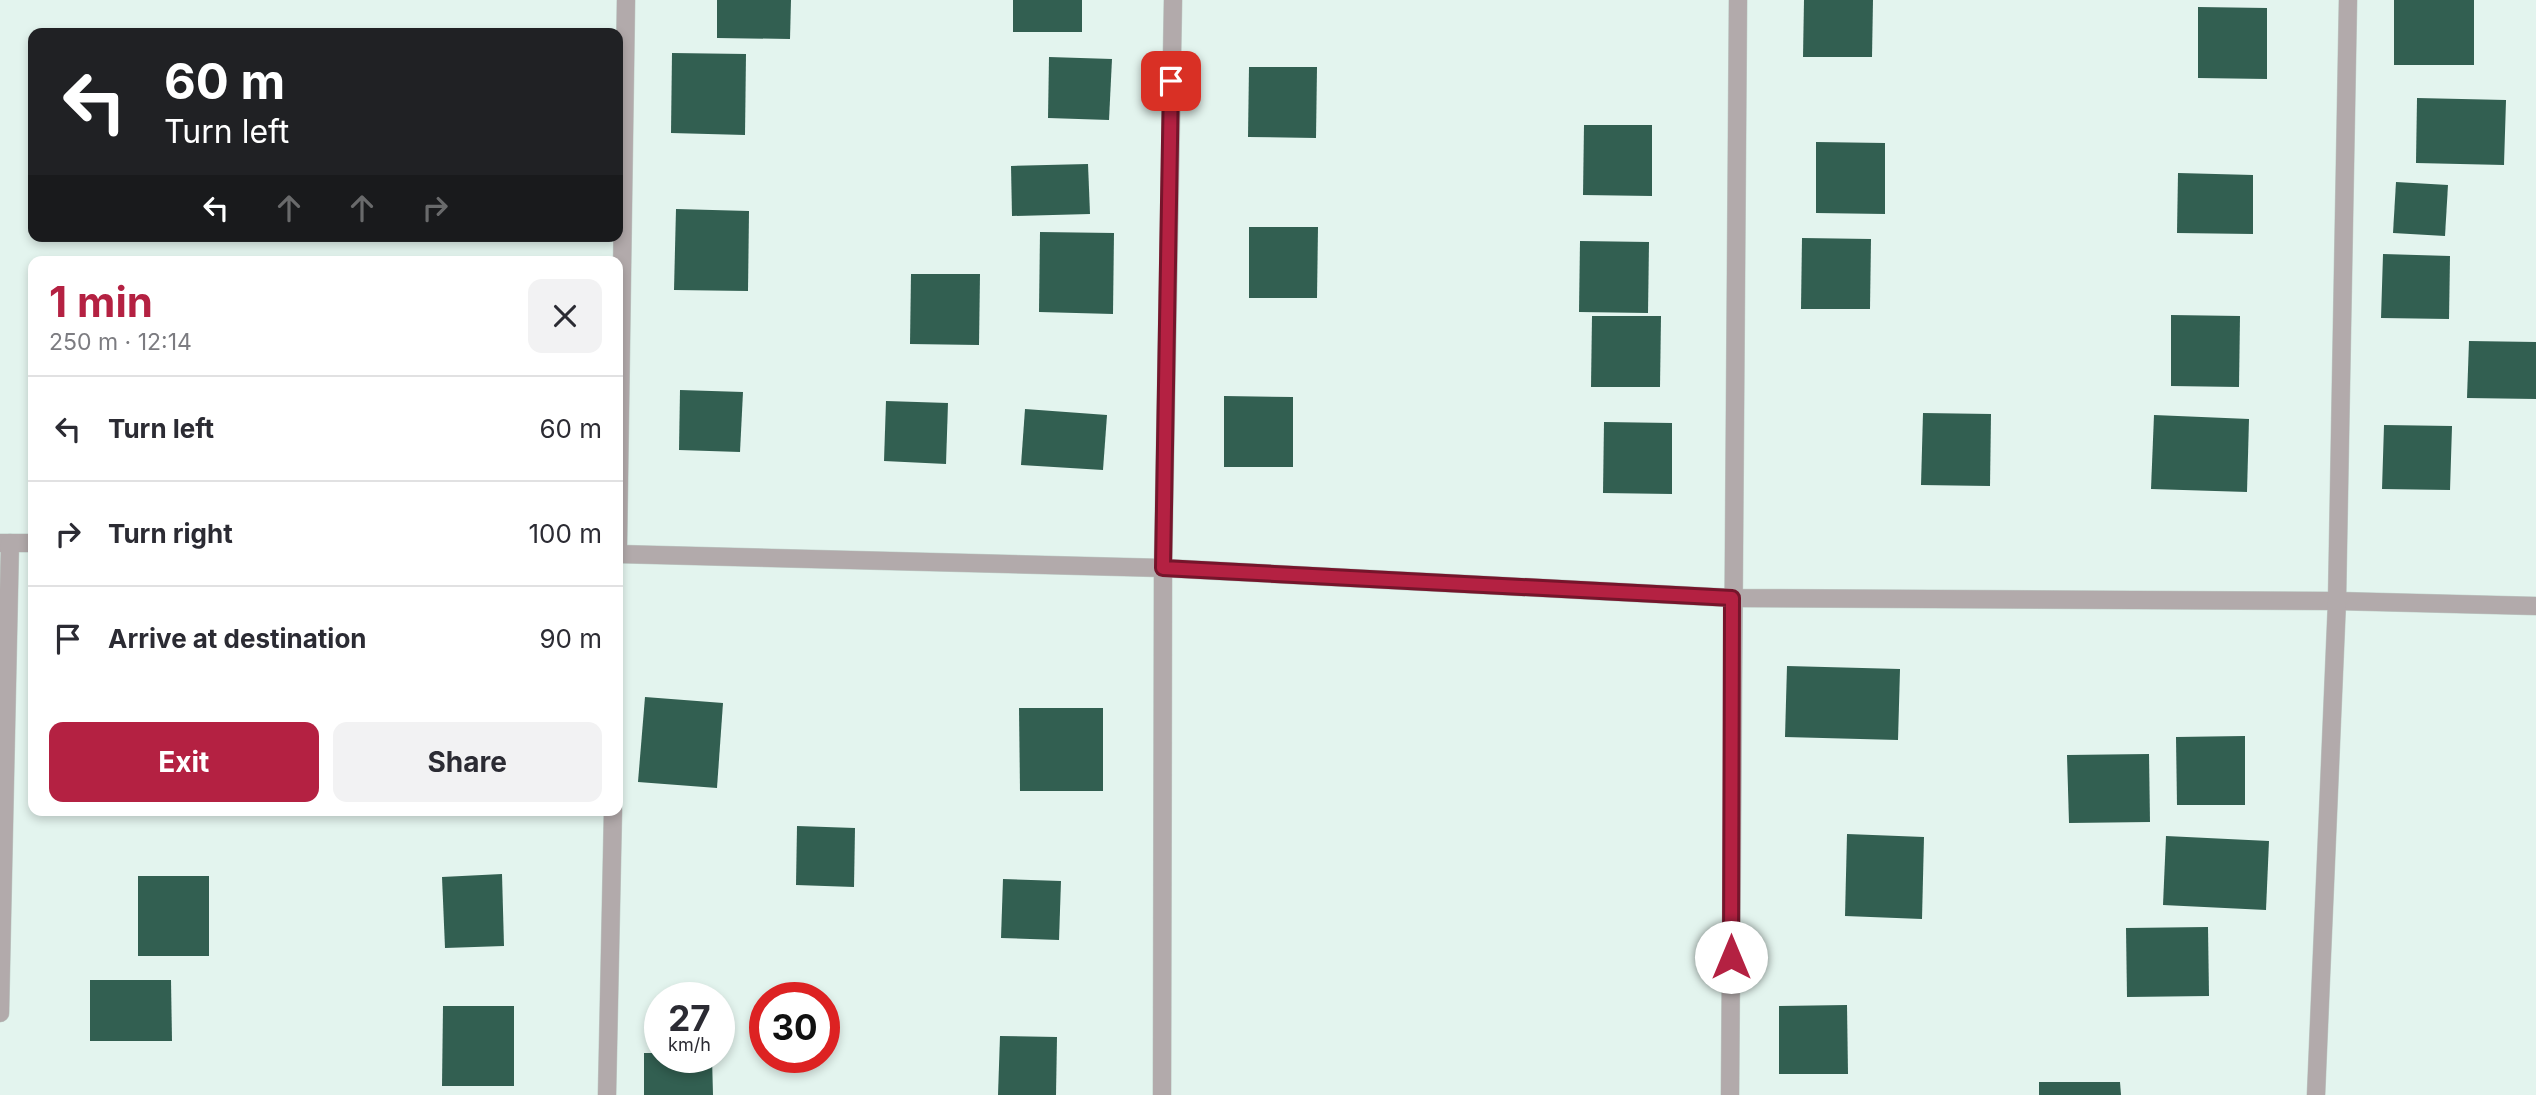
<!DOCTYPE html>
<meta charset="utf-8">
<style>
body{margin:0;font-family:Inter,sans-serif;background:#f2f2f3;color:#2b2b33;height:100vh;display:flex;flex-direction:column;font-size:26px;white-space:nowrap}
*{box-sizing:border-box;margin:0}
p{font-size:23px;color:#7c7c81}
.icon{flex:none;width:38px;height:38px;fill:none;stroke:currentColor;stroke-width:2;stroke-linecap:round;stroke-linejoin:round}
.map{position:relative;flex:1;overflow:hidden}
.panel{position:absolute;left:28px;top:256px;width:595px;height:560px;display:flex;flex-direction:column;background:#fff;border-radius:14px;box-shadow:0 4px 10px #0003}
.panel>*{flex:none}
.hud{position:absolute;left:28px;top:28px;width:595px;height:214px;border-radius:14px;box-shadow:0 4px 10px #0003;background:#202124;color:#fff;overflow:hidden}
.speed{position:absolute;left:644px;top:982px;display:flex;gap:14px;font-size:35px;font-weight:700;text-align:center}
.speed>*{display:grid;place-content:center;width:91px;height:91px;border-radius:50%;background:#fff;box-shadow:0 4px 10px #0003;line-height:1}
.speed small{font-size:18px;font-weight:400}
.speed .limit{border:10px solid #d22;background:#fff;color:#111}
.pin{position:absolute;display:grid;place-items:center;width:60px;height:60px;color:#fff;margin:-30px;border-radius:14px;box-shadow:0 4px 10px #0006}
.me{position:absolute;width:77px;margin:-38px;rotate:0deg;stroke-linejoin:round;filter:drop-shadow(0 0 5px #0008)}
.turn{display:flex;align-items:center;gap:24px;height:147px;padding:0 21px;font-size:32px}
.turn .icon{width:91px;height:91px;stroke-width:2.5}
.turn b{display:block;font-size:49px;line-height:60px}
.lanes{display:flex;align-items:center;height:66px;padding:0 21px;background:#0003;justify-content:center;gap:35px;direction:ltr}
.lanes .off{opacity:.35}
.round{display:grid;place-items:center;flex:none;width:74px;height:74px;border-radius:14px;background:#f2f2f3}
.headline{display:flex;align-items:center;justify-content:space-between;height:119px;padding:0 21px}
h1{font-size:42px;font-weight:700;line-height:52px;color:#b42142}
.action{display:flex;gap:14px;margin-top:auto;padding:14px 21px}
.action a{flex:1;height:80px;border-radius:14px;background:#b42142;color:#fff;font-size:28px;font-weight:700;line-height:80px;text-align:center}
.action a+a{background:#f2f2f3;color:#2b2b33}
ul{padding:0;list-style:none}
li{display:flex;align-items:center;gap:21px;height:105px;padding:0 21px;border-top:2px solid #e1e1e2}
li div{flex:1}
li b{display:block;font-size:26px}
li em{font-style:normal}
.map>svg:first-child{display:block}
.building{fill:#325f51}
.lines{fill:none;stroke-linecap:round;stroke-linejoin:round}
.street-casing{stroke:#c1d0ca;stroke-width:19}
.street{stroke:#b2aaab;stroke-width:18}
.route-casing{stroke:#75152b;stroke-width:18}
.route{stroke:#b42142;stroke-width:12}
</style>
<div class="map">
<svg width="2536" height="1095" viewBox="0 0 2536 1095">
<rect width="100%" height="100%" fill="#e3f4ee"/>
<!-- building -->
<g class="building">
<polygon points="717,0 791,0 790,39 717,38"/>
<rect x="1013" y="0" width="69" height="32"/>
<polygon points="1804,0 1873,0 1872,57 1803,57"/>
<rect x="2394" y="0" width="80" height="65"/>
<polygon points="2198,7 2267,8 2267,79 2198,78"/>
<polygon points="672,53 746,54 745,135 671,133"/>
<polygon points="1049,57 1112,59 1109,120 1048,118"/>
<polygon points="1249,67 1317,67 1316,138 1248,137"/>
<polygon points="2417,98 2506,100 2504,165 2416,163"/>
<polygon points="1584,125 1652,125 1652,196 1583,195"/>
<polygon points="1816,142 1885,143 1885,214 1816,213"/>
<polygon points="1088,164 1090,214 1012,216 1011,166"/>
<polygon points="2178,173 2253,175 2253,234 2177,233"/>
<polygon points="2396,182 2448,185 2445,236 2393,233"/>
<polygon points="676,209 749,211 748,291 674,290"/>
<polygon points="1249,227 1318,227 1317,298 1249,298"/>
<polygon points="1040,232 1114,233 1113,314 1039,312"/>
<polygon points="1802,238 1871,239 1870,309 1801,309"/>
<polygon points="1580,241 1649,242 1648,313 1579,312"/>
<polygon points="2383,254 2450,256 2449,319 2381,318"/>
<polygon points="911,274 980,274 979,345 910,344"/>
<polygon points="2171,315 2240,316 2239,387 2171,386"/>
<polygon points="1592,316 1661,316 1660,387 1591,387"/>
<polygon points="2469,341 2536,342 2536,399 2467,398"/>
<polygon points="680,390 743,392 740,452 679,450"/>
<polygon points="1224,396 1293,397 1293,467 1224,467"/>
<polygon points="886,401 948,403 946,464 884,461"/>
<polygon points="1025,409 1107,415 1103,470 1021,465"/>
<polygon points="1923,413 1991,414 1990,486 1921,485"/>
<polygon points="2154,415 2249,419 2247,492 2151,489"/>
<polygon points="1604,422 1672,423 1672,494 1603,493"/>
<polygon points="2384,425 2452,426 2450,490 2382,489"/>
<polygon points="1787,666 1900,669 1898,740 1785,737"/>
<polygon points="645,697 723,703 717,788 638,782"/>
<polygon points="1019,708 1103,708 1103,791 1020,791"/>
<polygon points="2245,736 2245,805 2177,805 2176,737"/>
<polygon points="2149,754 2150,822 2069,823 2067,755"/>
<polygon points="797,826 855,828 854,887 796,885"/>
<polygon points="1847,834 1924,837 1922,919 1845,916"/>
<polygon points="2166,836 2269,841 2266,910 2163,905"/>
<polygon points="502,874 504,946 445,948 442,877"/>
<rect x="138" y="876" width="71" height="80"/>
<polygon points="1003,879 1061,881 1059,940 1001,938"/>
<polygon points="2208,927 2209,996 2127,997 2126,928"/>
<polygon points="90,980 171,980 172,1041 90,1041"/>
<polygon points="1847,1005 1848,1074 1779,1074 1779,1006"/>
<polygon points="443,1006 514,1006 514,1086 442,1086"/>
<polygon points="1000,1036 1057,1037 1056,1095 998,1095"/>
<polygon points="644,1053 660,1053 660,1057 712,1057 713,1095 644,1095"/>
<polygon points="2039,1082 2120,1082 2121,1095 2039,1095"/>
</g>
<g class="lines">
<!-- street casing -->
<g class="street-casing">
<g id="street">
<polyline points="0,543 33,543"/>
<polyline points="618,546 626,0"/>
<polyline points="618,554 1163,568 1732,598 2337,601 2536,606"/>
<polyline points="0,1013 10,543"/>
<polyline points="607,1095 613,810"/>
<polyline points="1162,1095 1163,568 1173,0"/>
<polyline points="1730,1095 1738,0"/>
<polyline points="2316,1095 2337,601 2348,0"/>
</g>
</g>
<!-- street -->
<use href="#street" class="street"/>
</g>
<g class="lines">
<!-- route casing -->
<g class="route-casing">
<polyline id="route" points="1171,81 1163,568 1732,598 1731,957"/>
</g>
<!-- route -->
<use href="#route" class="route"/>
</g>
</svg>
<div class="speed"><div>27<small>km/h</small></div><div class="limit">30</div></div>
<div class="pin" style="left:1171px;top:81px;background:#d93025"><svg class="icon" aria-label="arrive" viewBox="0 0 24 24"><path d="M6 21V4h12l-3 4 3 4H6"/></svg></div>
<svg class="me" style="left:1731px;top:957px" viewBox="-20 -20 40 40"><circle r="19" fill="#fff"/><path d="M0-13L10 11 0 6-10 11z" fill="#b42142"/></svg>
<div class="hud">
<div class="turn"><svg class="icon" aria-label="left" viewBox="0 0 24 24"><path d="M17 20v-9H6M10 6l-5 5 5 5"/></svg><div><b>60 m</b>Turn left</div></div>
<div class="lanes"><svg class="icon" aria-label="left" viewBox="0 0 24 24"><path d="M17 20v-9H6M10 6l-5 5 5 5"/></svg><svg class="icon off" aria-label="ahead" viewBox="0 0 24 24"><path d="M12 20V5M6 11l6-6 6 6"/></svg><svg class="icon off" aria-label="ahead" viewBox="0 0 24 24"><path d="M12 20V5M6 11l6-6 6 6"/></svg><svg class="icon off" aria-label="right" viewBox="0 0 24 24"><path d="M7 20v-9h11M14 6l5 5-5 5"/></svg></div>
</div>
<section class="panel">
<div class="headline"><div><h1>1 min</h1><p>250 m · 12:14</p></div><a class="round"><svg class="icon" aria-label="close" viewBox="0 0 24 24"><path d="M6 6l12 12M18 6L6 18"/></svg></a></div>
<ul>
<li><svg class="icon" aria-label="left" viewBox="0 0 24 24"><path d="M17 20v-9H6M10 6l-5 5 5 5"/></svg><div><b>Turn left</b></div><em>60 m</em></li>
<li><svg class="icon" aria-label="right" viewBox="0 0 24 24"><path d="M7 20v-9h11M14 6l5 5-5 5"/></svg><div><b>Turn right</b></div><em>100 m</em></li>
<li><svg class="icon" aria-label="arrive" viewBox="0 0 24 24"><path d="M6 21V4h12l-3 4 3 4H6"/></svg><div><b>Arrive at destination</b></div><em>90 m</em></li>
</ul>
<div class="action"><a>Exit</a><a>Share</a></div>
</section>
</div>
